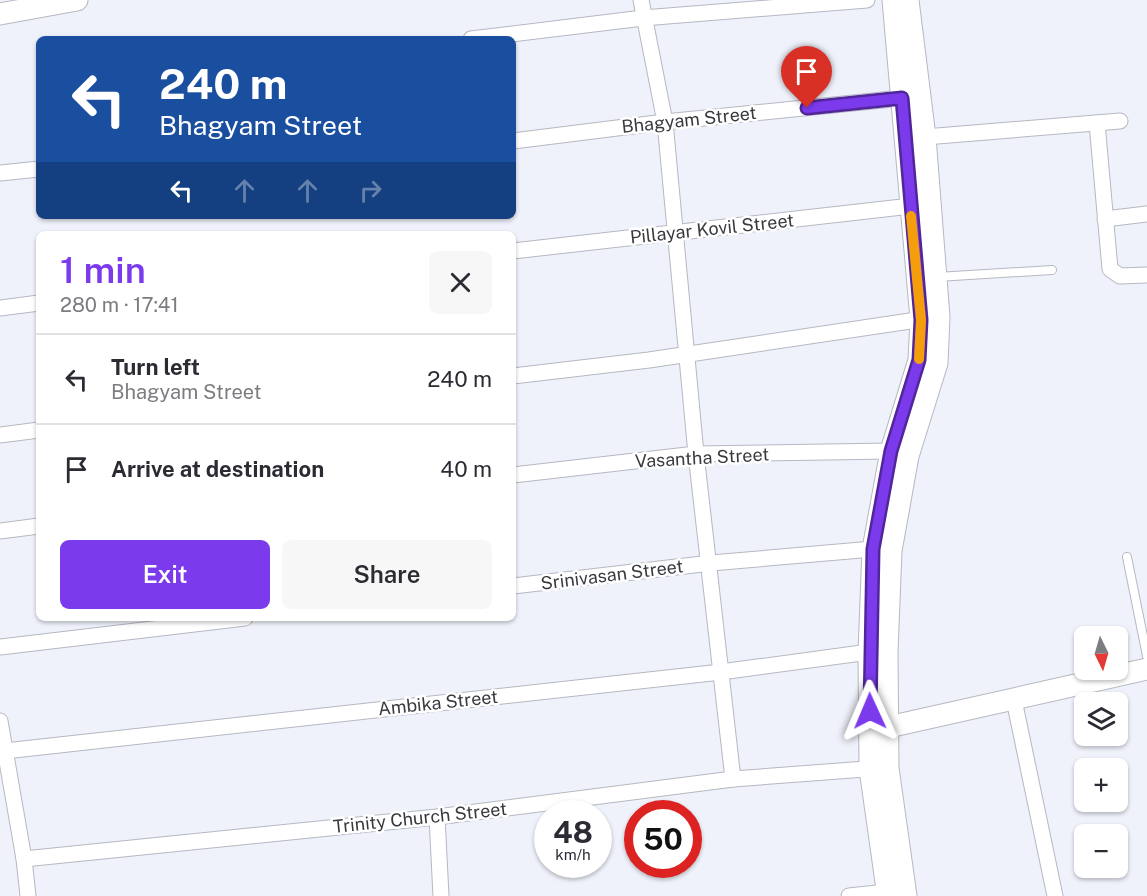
<!DOCTYPE html>
<meta charset="utf-8">
<style>
body{margin:0;font-family:"Public Sans",sans-serif;background:#f7f7f7;color:#2b2b33;height:100vh;display:flex;flex-direction:column;font-size:22px;white-space:nowrap}
*{box-sizing:border-box;margin:0}
p{font-size:20px;color:#7c7c81}
.icon{flex:none;width:33px;height:33px;fill:none;stroke:currentColor;stroke-width:2;stroke-linecap:round;stroke-linejoin:round}
.map{position:relative;flex:1;overflow:hidden}
.sheet{position:absolute;left:36px;top:231px;width:480px;height:390px;display:flex;flex-direction:column;background:#fff;border-radius:9px;box-shadow:0 2px 4px #0004}
.sheet>*{flex:none}
.top-card{position:absolute;left:36px;top:36px;width:480px;height:183px;border-radius:9px;box-shadow:0 2px 4px #0004;background:#1a4fa0;color:#fff;overflow:hidden}
.needle{width:39px;rotate:175deg}
.controls{position:absolute;left:1074px;top:626px;display:grid;gap:12px}
.controls a{display:grid;place-items:center;width:54px;height:54px;border-radius:9px;background:#fff;box-shadow:0 2px 4px #0004;font-size:30px}
.speed{position:absolute;left:534px;top:800px;display:flex;gap:12px;font-size:30px;font-weight:700;text-align:center}
.speed>*{display:grid;place-content:center;width:78px;height:78px;border-radius:50%;background:#fff;box-shadow:0 2px 4px #0004;line-height:1}
.speed small{font-size:15px;font-weight:400}
.speed .limit{border:9px solid #d22;background:#fff;color:#111}
.pin{position:absolute;display:grid;place-items:center;width:51px;height:51px;color:#fff;margin:-62px -26px;border-radius:50% 50% 50% 0;rotate:-45deg;box-shadow:0 0 6px #0007}
.pin .icon{rotate:45deg}
.me{position:absolute;width:66px;margin:-33px;rotate:359deg;stroke-linejoin:round;filter:drop-shadow(0 0 4px #0008)}
.turn{display:flex;align-items:center;gap:21px;height:126px;padding:0 24px;font-size:27px}
.turn .icon{width:78px;height:78px;stroke-width:2.5}
.turn b{display:block;font-size:42px;line-height:51px}
.lanes{display:flex;align-items:center;height:57px;padding:0 24px;background:#0003;justify-content:center;gap:30px;direction:ltr}
.lanes .off{opacity:.35}
.round{display:grid;place-items:center;flex:none;width:63px;height:63px;border-radius:9px;background:#f7f7f7}
.headline{display:flex;align-items:center;justify-content:space-between;height:102px;padding:0 24px}
h1{font-size:36px;font-weight:600;line-height:45px;color:#7c3aed}
.action{display:flex;gap:12px;margin-top:auto;padding:12px 24px}
.action a{flex:1;height:69px;border-radius:9px;background:#7c3aed;color:#fff;font-size:24px;font-weight:600;line-height:69px;text-align:center}
.action a+a{background:#f7f7f7;color:#2b2b33}
ul{padding:0;list-style:none}
li{display:flex;align-items:center;gap:18px;height:90px;padding:0 24px;border-top:2px solid #e1e1e2}
li div{flex:1}
li b{display:block;font-size:22px}
li em{font-style:normal}
.map>svg:first-child{display:block}
.lines{fill:none;stroke-linecap:round;stroke-linejoin:round}
.lane-casing{stroke:#b6b8c2;stroke-width:10}
.street-casing{stroke:#b6b8c2;stroke-width:17}
.secondary-casing{stroke:#b6b8c2;stroke-width:23}
.lane{stroke:#fff;stroke-width:8}
.street{stroke:#fff;stroke-width:15}
.secondary{stroke:#fff;stroke-width:21}
.route-casing{stroke:#51269a;stroke-width:15}
.route{stroke:#7c3aed;stroke-width:10}
.slow{stroke:#f59e0b;stroke-width:10}
.labels{text-anchor:middle;stroke-width:5;stroke-linejoin:round;paint-order:stroke}
.street-label{font-size:18px;fill:#393a3e;stroke:#fff}
</style>
<div class="map">
<svg width="1147" height="896" viewBox="0 0 1147 896">
<rect width="100%" height="100%" fill="#eff1fb"/>
<g class="lines">
<!-- lane casing -->
<g class="lane-casing">
<g id="lane">
<polyline points="937,277 1052,270"/>
<polyline points="1127,557 1147,656"/>
</g>
</g>
<!-- street casing -->
<g class="street-casing">
<g id="street">
<polyline points="641,0 665,122 696,454 733,779"/>
<polyline points="471,39 643,18 867,0"/>
<polyline points="1097,123 1110,269 1120,276 1147,275"/>
<polyline points="925,137 1120,121"/>
<polyline points="513,141 665,122 902,98"/>
<polyline points="0,173 39,169"/>
<polyline points="1105,219 1147,214"/>
<polyline points="513,251 911,206"/>
<polyline points="0,308 39,303"/>
<polyline points="513,376 649,360 930,318"/>
<polyline points="0,435 39,430"/>
<polyline points="513,475 696,454 891,451"/>
<polyline points="0,531 39,526"/>
<polyline points="513,586 711,563 873,549"/>
<polyline points="0,647 245,618"/>
<polyline points="1014,700 1055,896"/>
<polyline points="0,721 24,859 28,896"/>
<polyline points="5,751 721,672 869,652"/>
<polyline points="437,817 441,896"/>
<polyline points="24,859 437,817 733,779 879,768"/>
<polyline points="849,896 887,892"/>
</g>
</g>
<!-- secondary casing -->
<g class="secondary-casing">
<g id="secondary">
<polyline points="0,14 77,0"/>
<polyline points="875,730 1147,669"/>
<polyline points="888,896 870,769 869,652 873,549 891,451 919,360 921,319 893,0"/>
<polyline points="906,896 888,768 887,652 891,551 908,456 937,363 939,317 925,137 908,0"/>
</g>
</g>
<!-- lane -->
<use href="#lane" class="lane"/>
<!-- street -->
<use href="#street" class="street"/>
<!-- secondary -->
<use href="#secondary" class="secondary"/>
</g>
<g class="lines">
<!-- route casing -->
<g class="route-casing">
<polyline id="route" points="807,108 902,98 921,320 919,360 891,451 873,549 870,711"/>
</g>
<!-- route -->
<use href="#route" class="route"/>
<!-- slow -->
<polyline class="slow" points="911,216 921,320 919,359"/>
</g>
<g class="labels">
<!-- street labels -->
<g class="street-label">
<text transform="translate(689 120) rotate(-6)" y="6">Bhagyam Street</text>
<text transform="translate(712 229) rotate(-6)" y="6">Pillayar Kovil Street</text>
<text transform="translate(702 458) rotate(-3)" y="6">Vasantha Street</text>
<text transform="translate(612 575) rotate(-7)" y="6">Srinivasan Street</text>
<text transform="translate(438 703) rotate(-6)" y="6">Ambika Street</text>
<text transform="translate(420 818) rotate(-6)" y="6">Trinity Church Street</text>
</g>
</g>
</svg>
<div class="controls">
<a><svg class="needle" viewBox="-14 -14 28 28"><path d="M0-13l5 13h-10z" fill="#e53935"/><path d="M0 13l5-13h-10z" fill="#7c7c81"/></svg></a>
<a><svg class="icon" aria-label="layers" viewBox="0 0 24 24"><path d="M12 4l9 5-9 5-9-5zM3 14l9 5 9-5"/></svg></a>
<a>+</a>
<a>−</a>
</div>
<div class="speed"><div>48<small>km/h</small></div><div class="limit">50</div></div>
<div class="pin" style="left:807px;top:108px;background:#d93025"><svg class="icon" aria-label="arrive" viewBox="0 0 24 24"><path d="M6 21V4h12l-3 4 3 4H6"/></svg></div>
<svg class="me" style="left:870px;top:711px" viewBox="-20 -20 40 40"><path d="M0-17L14 15 0 8-14 15z" fill="#7c3aed" stroke="#fff" stroke-width="4"/></svg>
<div class="top-card">
<div class="turn"><svg class="icon" aria-label="left" viewBox="0 0 24 24"><path d="M17 20v-9H6M10 6l-5 5 5 5"/></svg><div><b>240 m</b>Bhagyam Street</div></div>
<div class="lanes"><svg class="icon" aria-label="left" viewBox="0 0 24 24"><path d="M17 20v-9H6M10 6l-5 5 5 5"/></svg><svg class="icon off" aria-label="ahead" viewBox="0 0 24 24"><path d="M12 20V5M6 11l6-6 6 6"/></svg><svg class="icon off" aria-label="ahead" viewBox="0 0 24 24"><path d="M12 20V5M6 11l6-6 6 6"/></svg><svg class="icon off" aria-label="right" viewBox="0 0 24 24"><path d="M7 20v-9h11M14 6l5 5-5 5"/></svg></div>
</div>
<section class="sheet">
<div class="headline"><div><h1>1 min</h1><p>280 m · 17:41</p></div><a class="round"><svg class="icon" aria-label="close" viewBox="0 0 24 24"><path d="M6 6l12 12M18 6L6 18"/></svg></a></div>
<ul>
<li><svg class="icon" aria-label="left" viewBox="0 0 24 24"><path d="M17 20v-9H6M10 6l-5 5 5 5"/></svg><div><b>Turn left</b><p>Bhagyam Street</p></div><em>240 m</em></li>
<li><svg class="icon" aria-label="arrive" viewBox="0 0 24 24"><path d="M6 21V4h12l-3 4 3 4H6"/></svg><div><b>Arrive at destination</b></div><em>40 m</em></li>
</ul>
<div class="action"><a>Exit</a><a>Share</a></div>
</section>
</div>
